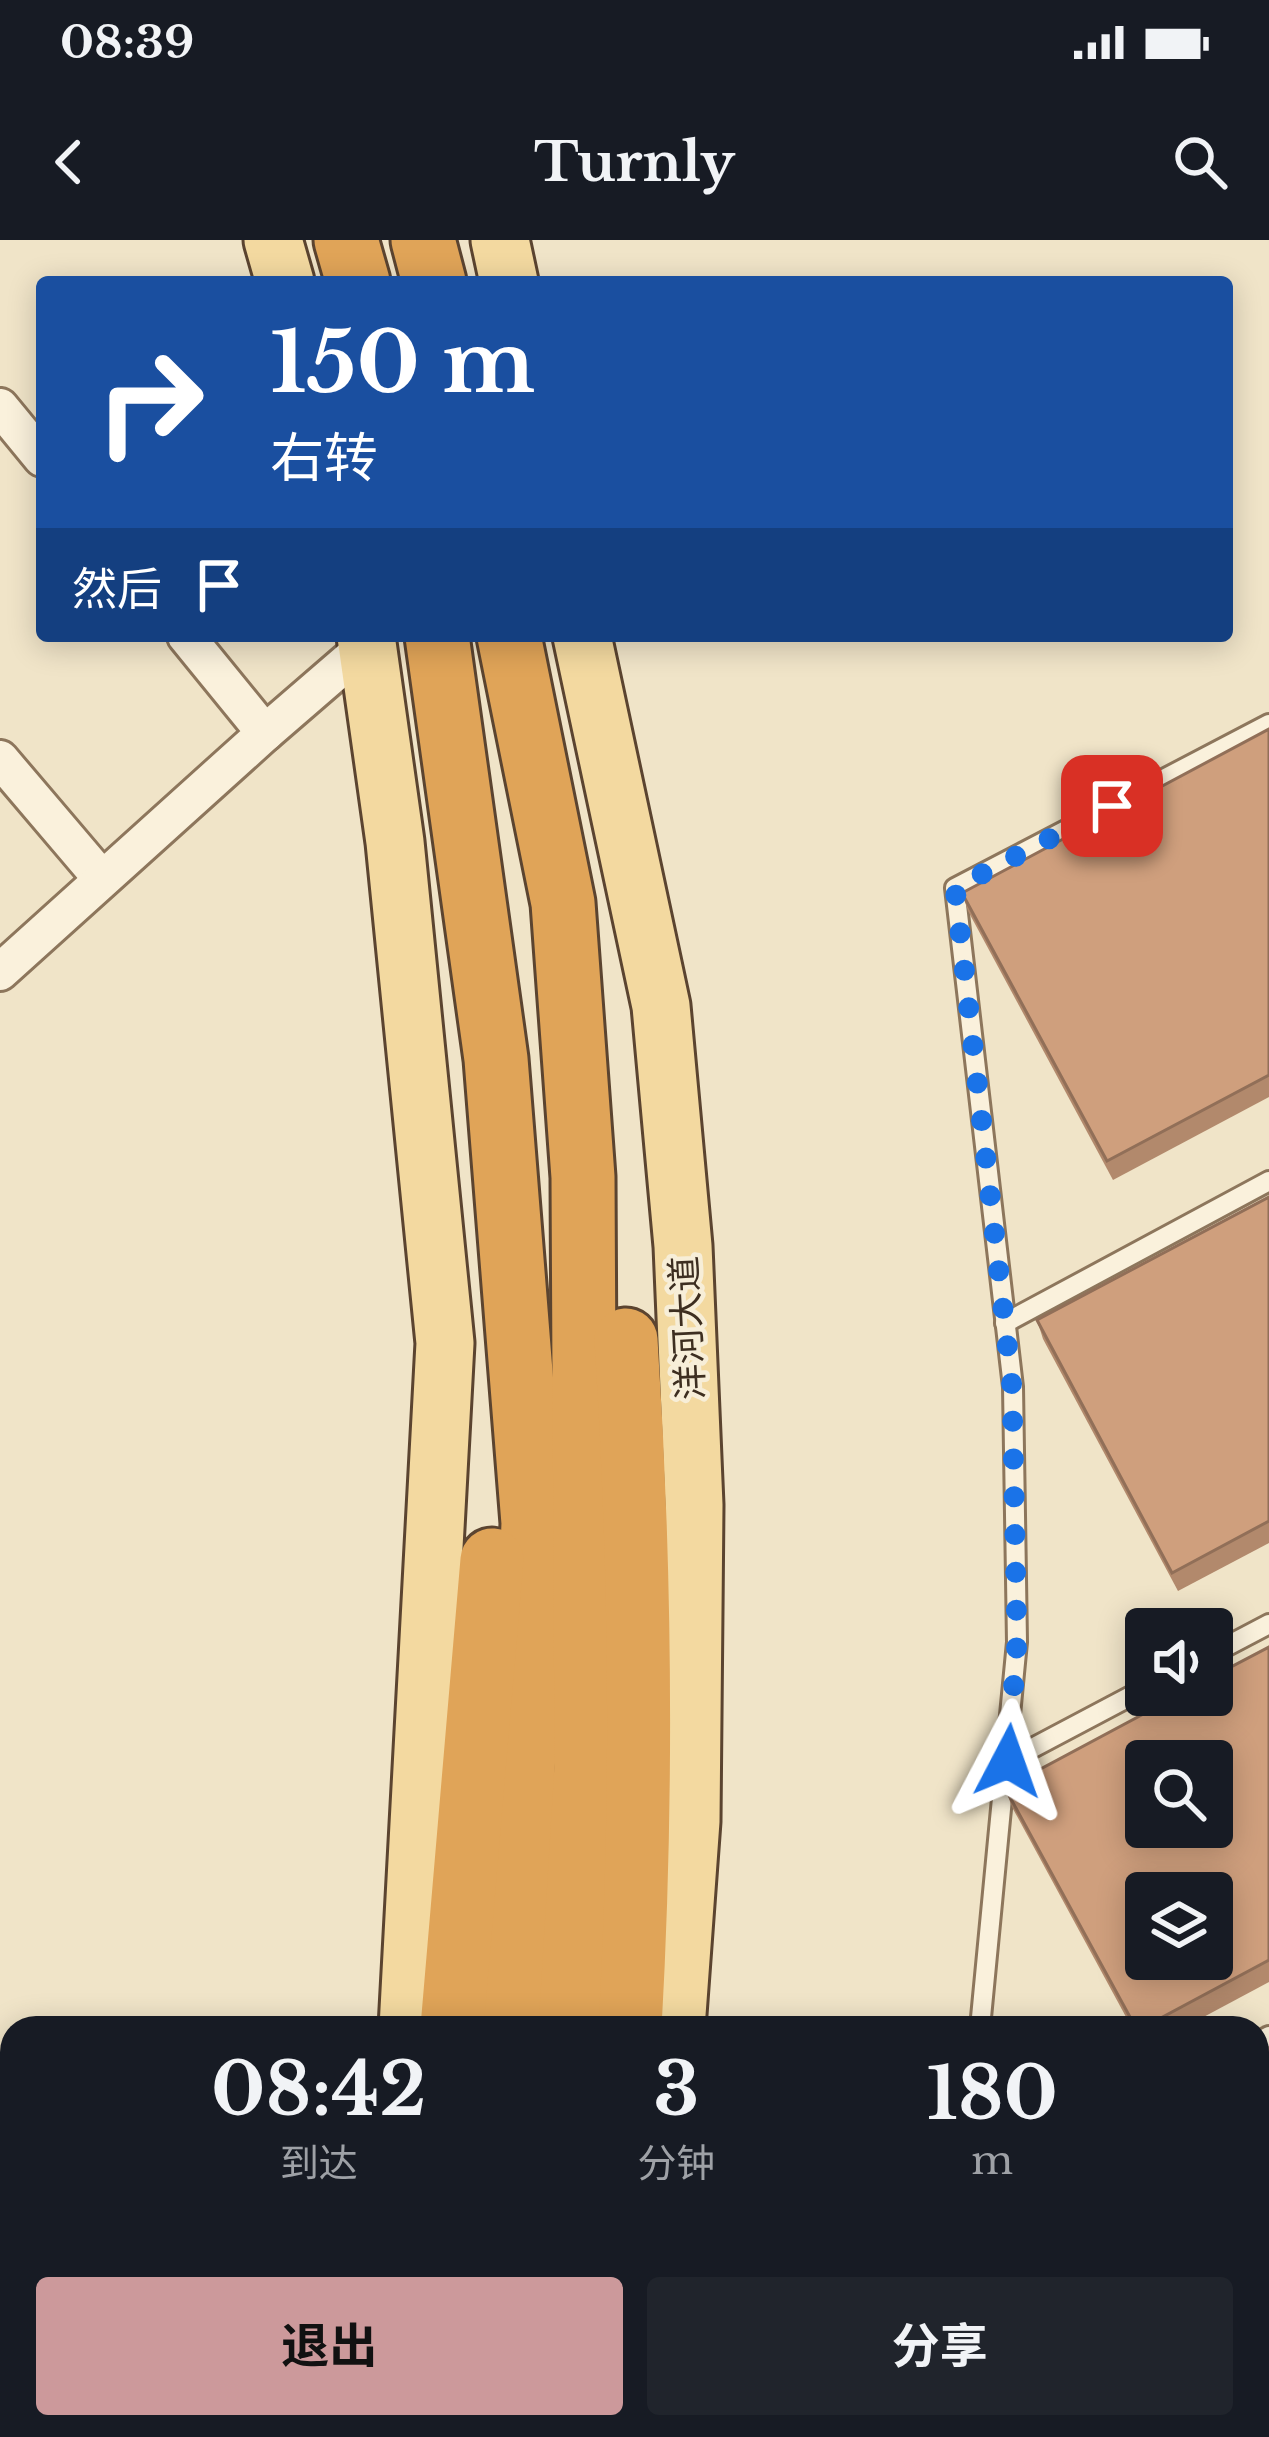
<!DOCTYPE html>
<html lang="zh">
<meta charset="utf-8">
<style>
body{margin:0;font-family:"Libre Baskerville","Noto Sans SC",serif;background:#20242c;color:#f1f3f6;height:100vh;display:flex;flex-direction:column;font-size:45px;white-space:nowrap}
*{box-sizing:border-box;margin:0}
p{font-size:39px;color:#9ea1a6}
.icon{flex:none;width:66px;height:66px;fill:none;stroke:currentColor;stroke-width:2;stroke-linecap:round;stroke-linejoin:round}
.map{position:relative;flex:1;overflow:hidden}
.sheet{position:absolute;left:0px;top:1776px;width:1269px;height:423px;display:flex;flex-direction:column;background:#171b24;border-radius:36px 36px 0 0;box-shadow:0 6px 30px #0003}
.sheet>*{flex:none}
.guide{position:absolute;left:36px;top:36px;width:1197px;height:366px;border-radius:12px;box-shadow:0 6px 30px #0003;background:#1a4fa0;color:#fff;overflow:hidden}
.controls{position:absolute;left:1125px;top:1368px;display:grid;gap:24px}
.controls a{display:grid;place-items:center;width:108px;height:108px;border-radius:12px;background:#171b24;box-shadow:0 6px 30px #0003;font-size:60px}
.pin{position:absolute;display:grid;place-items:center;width:102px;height:102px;color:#fff;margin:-51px;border-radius:24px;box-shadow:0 6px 18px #0006}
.me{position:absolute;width:132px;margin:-66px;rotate:4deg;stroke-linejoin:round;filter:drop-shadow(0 0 9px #0008)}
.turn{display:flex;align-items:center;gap:42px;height:252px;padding:0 36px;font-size:54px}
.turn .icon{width:156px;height:156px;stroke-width:2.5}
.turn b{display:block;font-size:84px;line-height:102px}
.then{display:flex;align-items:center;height:114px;padding:0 36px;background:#0003;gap:24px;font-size:45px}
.eta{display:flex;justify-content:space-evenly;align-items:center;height:204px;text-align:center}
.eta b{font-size:72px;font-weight:700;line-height:84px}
.action{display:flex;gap:24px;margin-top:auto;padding:24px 36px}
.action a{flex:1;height:138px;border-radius:12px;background:#cc999b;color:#111;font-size:48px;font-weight:700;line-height:138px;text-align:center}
.action a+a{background:#20242c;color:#f1f3f6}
.status{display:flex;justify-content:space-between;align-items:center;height:84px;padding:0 60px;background:#171b24;direction:ltr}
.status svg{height:33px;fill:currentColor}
header{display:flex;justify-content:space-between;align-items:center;height:156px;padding:0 36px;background:#171b24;font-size:54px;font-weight:700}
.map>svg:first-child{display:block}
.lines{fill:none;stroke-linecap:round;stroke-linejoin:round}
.lane-casing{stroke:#8d765c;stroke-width:24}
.street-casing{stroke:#8d765c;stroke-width:42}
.primary-casing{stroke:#5b4430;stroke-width:63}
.highway-casing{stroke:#5b4430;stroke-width:69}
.lane{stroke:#faf1dc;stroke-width:18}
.street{stroke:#faf1dc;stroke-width:36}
.primary{stroke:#f3d9a0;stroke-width:57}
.highway{stroke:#e0a458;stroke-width:63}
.wall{fill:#b2896c}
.building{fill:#cf9f7d;stroke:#916f58;stroke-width:3;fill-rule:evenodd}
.route{stroke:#1a73e8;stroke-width:21;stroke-dasharray:0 37.8}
.labels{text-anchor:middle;stroke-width:9;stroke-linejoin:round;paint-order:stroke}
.street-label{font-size:36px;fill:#3d2e20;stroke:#f7eed8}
</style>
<div class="status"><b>08:39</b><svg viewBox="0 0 49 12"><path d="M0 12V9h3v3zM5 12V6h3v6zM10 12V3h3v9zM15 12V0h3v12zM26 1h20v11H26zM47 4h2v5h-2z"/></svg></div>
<header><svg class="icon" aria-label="back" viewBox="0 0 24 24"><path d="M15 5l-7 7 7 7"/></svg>Turnly<svg class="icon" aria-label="search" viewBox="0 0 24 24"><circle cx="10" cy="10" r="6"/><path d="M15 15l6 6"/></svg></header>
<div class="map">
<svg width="1269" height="2197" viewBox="0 0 1269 2197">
<rect width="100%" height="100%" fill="#f0e4c8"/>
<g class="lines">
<!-- lane casing -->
<g class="lane-casing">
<g id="lane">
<polyline points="1005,1083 1269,941"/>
<polyline points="1212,1414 1269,1384"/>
<polyline points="1008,1521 1146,1448"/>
<polyline points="980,1788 1017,1402 1013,1147 955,648 1269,484"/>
<polyline points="1257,1802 1269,1796"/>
<polyline points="934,2187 938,2197"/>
</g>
</g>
<!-- street casing -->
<g class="street-casing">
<g id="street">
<polyline points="0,167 42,218"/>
<polyline points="265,493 368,404"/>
<polyline points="0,519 102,639"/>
<polyline points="0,732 265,493 186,396"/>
</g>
</g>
<!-- primary casing -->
<g class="primary-casing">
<g id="primary">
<polyline points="273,0 285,42"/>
<polyline points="500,0 509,42"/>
<polyline points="366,396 395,602 445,1103 408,1788"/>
<polyline points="582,396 661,766 683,1006 694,1265 691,1581 676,1788"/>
<polyline points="373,2197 375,2187"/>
</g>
</g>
<!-- highway casing -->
<g class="highway-casing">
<g id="highway">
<polyline points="346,0 358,42"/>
<polyline points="423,0 434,42"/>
<polyline points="437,396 496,819 533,1283 513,1788"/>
<polyline points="509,396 563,663 583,937 586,1526 570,1788"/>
<path d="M626,1100c15,230 17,458 4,688"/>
<polyline points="452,1788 492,1320"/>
<polyline points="451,2197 452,2187"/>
<polyline points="529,2197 531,2187"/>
<polyline points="600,2197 601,2187"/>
</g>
</g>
<!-- lane -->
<use href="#lane" class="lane"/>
<!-- street -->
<use href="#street" class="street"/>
<!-- primary -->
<use href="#primary" class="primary"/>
<!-- highway -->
<use href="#highway" class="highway"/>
</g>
<!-- wall -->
<g class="wall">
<polygon points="1269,489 1269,857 1113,940 968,671 962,653"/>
<polygon points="1269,957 1269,1303 1178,1351 1043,1099 1037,1080"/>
<polygon points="1269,1407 1269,1742 1183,1788 1132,1788 1012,1567 1005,1548"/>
<polygon points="1269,1810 1269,1931 1257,1910 1257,1817"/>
<polygon points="1257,1960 1269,1982 1269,2094 1257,2101"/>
</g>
<!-- building -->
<g class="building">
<polygon points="1269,489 1269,835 1107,921 962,653"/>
<polygon points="1269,957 1269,1281 1172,1333 1037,1080"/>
<path d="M1269,1407v313l-127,68h-6l-131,-240 174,-93h33v-18zM1146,1521h66v66h-66zM1146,1653h66v66h-66z"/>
<polygon points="1269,1810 1269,1925 1257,1903 1257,1817"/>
<polygon points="1257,1960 1269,1982 1269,2072 1257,2079"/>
</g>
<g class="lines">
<!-- route -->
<polyline class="route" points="1008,1521 1017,1402 1012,1147 955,648 1112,566"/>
</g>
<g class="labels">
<!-- street labels -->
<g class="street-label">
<text transform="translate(687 1088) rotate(-93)" y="13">洋河大道</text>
</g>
</g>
</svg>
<div class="controls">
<a><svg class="icon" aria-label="sound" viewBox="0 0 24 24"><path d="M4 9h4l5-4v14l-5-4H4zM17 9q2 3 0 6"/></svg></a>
<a><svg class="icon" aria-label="search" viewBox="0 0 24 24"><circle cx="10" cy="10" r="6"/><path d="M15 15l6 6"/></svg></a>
<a><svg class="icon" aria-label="layers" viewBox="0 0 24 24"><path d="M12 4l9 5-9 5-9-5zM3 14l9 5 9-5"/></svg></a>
</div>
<div class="pin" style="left:1112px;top:566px;background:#d93025"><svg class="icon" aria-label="arrive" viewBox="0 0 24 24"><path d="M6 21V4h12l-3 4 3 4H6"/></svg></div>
<svg class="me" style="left:1008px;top:1521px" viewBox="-20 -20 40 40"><path d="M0-17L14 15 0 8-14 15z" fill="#1a73e8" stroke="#fff" stroke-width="4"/></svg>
<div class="guide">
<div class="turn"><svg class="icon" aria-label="right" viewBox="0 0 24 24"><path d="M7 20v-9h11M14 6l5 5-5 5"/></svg><div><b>150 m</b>右转</div></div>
<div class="then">然后<svg class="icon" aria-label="arrive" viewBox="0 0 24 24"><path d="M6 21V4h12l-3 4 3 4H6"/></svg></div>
</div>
<section class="sheet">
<div class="eta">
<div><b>08:42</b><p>到达</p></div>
<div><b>3</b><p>分钟</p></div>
<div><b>180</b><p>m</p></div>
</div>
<div class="action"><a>退出</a><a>分享</a></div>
</section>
</div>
